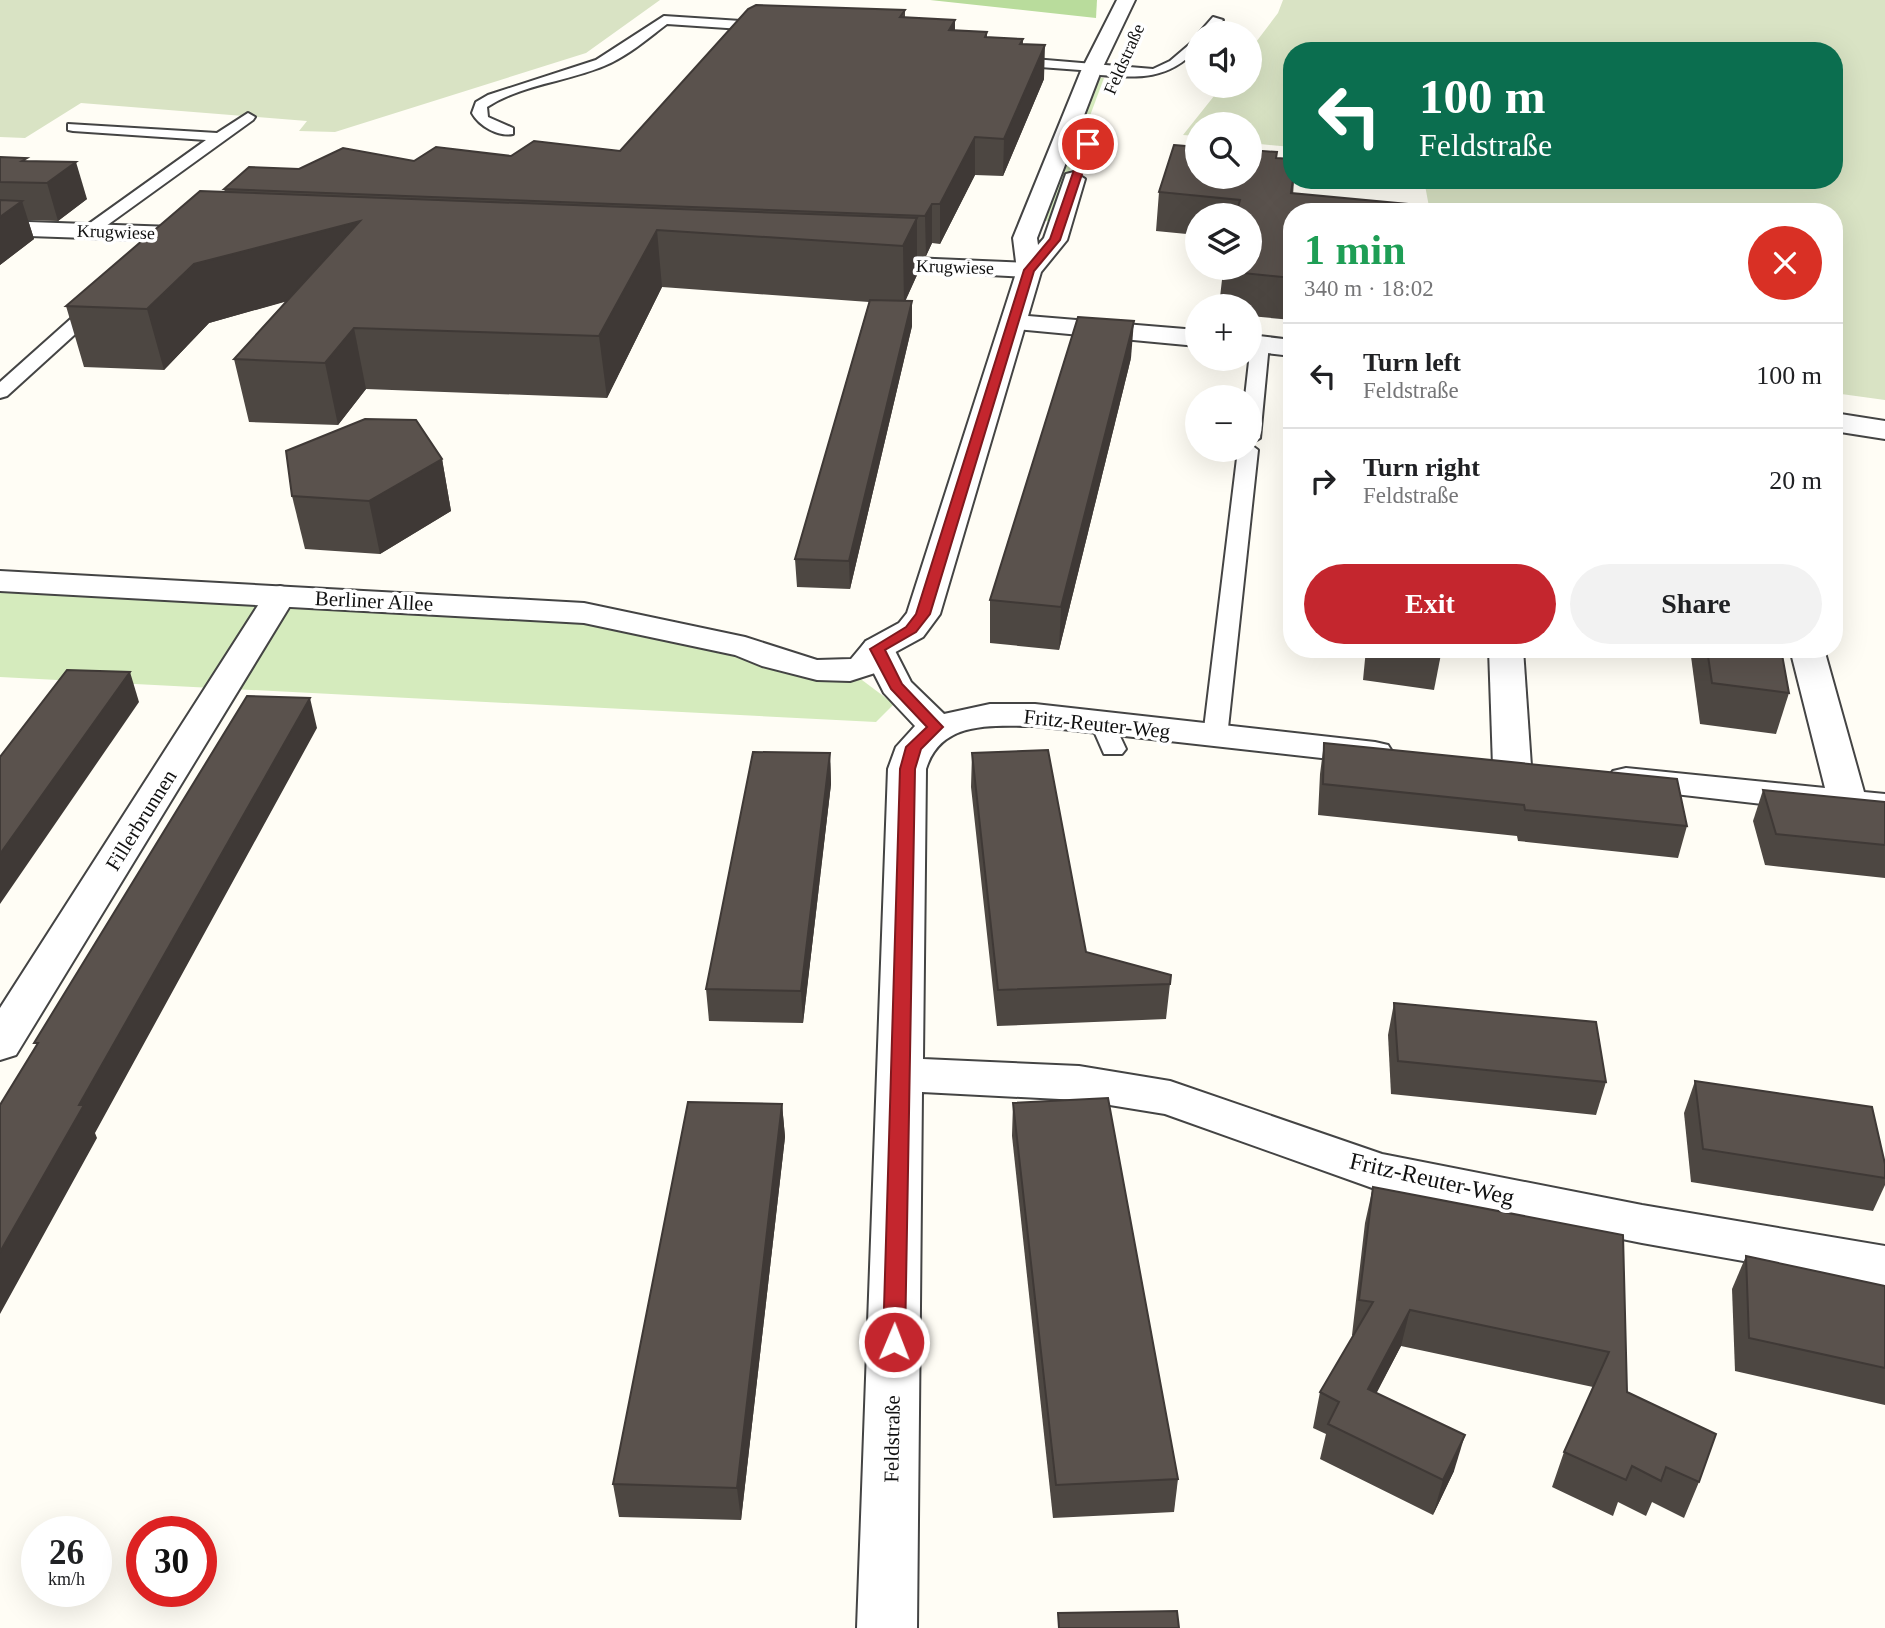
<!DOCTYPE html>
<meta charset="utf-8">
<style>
body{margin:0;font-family:"Times New Roman",serif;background:#f2f2f2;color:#202124;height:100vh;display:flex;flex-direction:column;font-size:26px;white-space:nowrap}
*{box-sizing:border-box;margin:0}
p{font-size:23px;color:#757577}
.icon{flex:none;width:38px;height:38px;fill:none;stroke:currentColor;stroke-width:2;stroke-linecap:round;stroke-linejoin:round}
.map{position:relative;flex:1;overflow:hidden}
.panel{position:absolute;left:1283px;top:203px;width:560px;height:455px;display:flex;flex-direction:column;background:#fff;border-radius:28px;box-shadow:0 7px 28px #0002}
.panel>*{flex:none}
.banner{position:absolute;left:1283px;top:42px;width:560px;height:147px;border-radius:28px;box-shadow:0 7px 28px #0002;background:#0b6e4f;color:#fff;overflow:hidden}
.controls{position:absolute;left:1185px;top:21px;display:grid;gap:14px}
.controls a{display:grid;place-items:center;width:77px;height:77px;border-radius:50%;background:#fff;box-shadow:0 7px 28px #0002;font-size:35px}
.speed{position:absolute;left:21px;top:1516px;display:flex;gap:14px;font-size:35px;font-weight:700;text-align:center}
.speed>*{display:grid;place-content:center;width:91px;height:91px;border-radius:50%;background:#fff;box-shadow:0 7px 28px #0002;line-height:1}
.speed small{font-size:18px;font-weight:400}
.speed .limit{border:10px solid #d22;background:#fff;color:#111}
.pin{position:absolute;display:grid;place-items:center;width:60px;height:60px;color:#fff;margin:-30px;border:4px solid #fff;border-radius:50%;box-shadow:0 2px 7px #0007}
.me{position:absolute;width:77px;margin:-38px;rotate:1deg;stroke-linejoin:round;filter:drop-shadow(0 0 5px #0008)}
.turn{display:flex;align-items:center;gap:24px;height:147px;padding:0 21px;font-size:32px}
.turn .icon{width:91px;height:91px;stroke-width:2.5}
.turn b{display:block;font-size:49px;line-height:60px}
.round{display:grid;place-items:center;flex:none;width:74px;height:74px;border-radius:37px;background:#f2f2f2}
.head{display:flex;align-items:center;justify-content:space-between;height:119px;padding:0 21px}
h1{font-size:42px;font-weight:700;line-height:52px;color:#1e9e55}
.cta{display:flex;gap:14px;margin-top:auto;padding:14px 21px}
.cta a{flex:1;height:80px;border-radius:42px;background:#c4262e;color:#fff;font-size:28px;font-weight:700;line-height:80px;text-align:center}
.cta a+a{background:#f2f2f2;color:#202124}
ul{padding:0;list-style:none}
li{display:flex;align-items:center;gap:21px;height:105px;padding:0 21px;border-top:2px solid #e0e0e0}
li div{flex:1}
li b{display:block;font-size:26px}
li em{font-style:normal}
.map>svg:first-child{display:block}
.green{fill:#d5ebbd}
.forest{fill:#b9dc9c}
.cemetery{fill:#d9e3c4}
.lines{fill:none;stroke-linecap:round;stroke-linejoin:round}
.service-casing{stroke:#444;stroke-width:4}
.minor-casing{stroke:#444;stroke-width:4}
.tertiary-casing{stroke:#444;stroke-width:4}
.service{fill:#fff;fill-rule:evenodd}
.minor{fill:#fff;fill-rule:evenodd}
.tertiary{fill:#fff;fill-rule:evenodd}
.wall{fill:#4d4742}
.shaded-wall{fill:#3f3936}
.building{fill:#5a524d;stroke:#3f3936;stroke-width:2}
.route{fill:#c4262e;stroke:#7f191e;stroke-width:2}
.labels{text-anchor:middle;stroke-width:7;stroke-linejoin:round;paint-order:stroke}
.far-street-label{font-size:18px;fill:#111;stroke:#fff}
.street-label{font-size:21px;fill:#111;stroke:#fff}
.near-street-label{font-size:24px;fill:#111;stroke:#fff}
</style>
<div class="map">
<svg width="1885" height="1628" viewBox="0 0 1885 1628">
<rect width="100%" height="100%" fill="#fffdf5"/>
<!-- green -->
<g class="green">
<polygon points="1097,77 1104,78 1051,221 1042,221"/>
<polygon points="0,581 584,613 850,671 894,704 876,722 0,677"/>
</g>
<!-- forest -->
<polygon class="forest" points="930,0 1097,0 1096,18"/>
<!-- cemetery -->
<g class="cemetery">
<polygon points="0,0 660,0 586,53 335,132 299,131 307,121 81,103 25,138 0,137"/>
<polygon points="1283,0 1885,0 1885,400 1834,393 1834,212 1430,212 1424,180 1834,180 1834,51 1292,51 1291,147 1250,143 1250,124 1197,124 1197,136 1183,135 1222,86 1250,86 1250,50 1278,13"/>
</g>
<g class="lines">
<!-- service casing -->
<g class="service-casing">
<g id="service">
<path d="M664,16l106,7 6,4 -6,4 -103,-7c-20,15 -39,32 -63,42 -38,16 -81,18 -117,41l1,10 25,11v6c-15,3 -34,-8 -41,-21l4,-11 12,-7 108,-35z"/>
<polygon points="1213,17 1223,20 1212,33 1199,33"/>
<path d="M1197,38v11c-29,31 -58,29 -97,26l-6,-4 -83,-6 -6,-4 6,-4 142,12 17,-8z"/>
<polygon points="248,113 255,117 253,120 95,234 83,234 83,228 206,140 73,131 68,130 68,124 217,133"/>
<polygon points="99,298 105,299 108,303 105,307 7,396 0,398 0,382 93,299"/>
<polygon points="1260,339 1269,344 1260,438 1250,444 1250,397 1245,397 1251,344"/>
<polygon points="1250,444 1258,450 1227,737 1224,742 1206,742 1203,737 1238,450 1250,450"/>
<polygon points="1102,715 1111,717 1126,749 1122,754 1104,754 1090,722 1093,717"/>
</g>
</g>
<!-- minor casing -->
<g class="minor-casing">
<g id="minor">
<polygon points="0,221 202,228 210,230 214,235 210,240 202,242 0,235"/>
<polygon points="864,256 1029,263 1038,265 1041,270 1038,275 1029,277 855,268 852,263 855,258"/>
<polygon points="1015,315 1197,330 1197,346 1006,328 1002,323 1006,318"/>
<polygon points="1250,335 1292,340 1292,356 1250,351"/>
<polygon points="1834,413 1885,421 1885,439 1834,431"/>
<polygon points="280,586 292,589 296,596 16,1055 0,1060 0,1008 264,596 268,589"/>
<path d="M878,638l12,3 21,41 33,32 46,-10h45l340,38 13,3 5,8 -5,8 -13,3 -340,-38c-43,0 -94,-6 -109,43l-3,290 156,7 91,15 212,73 260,51 243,41v40l-243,-43 -264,-53 -213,-76 -86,-14 -157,-8 -5,536h-60l31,-859 8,-22 19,-21 -31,-33 -23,-45 5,-7z"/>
<polygon points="1489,649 1523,649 1531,766 1525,774 1512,777 1499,774 1493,766"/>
<polygon points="1790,649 1824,649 1864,792 1885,794 1885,818 1613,787 1607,779 1613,771 1626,768 1825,788"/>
</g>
</g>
<!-- tertiary casing -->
<g class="tertiary-casing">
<polygon id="tertiary" points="1117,0 1135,0 1101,71 1037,238 1038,245 1044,238 1066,174 1074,172 1085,179 1067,240 1041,272 940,614 923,637 890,655 875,673 850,681 817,680 762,666 735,655 584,623 0,591 0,571 584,603 745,637 817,660 851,659 866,641 899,623 907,613 1017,270 1013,238 1081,71"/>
</g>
<!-- service -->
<use href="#service" class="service"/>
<!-- minor -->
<use href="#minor" class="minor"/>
<!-- tertiary -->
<use href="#tertiary" class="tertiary"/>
</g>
<!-- wall -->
<g class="wall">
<polygon points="905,10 905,17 955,20 955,31 987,32 987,37 1023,39 1023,44 1044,79 1003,176 975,175 940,244 932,243 926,256 917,256 917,275 905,301 912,326 850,589 797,587 795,559 869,302 662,287 607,398 366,389 338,425 249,422 234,359 286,301 209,323 164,370 84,367 66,306 225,192 224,189 299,169 414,161 620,151"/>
<polygon points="0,157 28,161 87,199 58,221 28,220 34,239 0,265"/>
<polygon points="1277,158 1292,180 1294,180 1292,212 1292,320 1250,316 1250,306 1219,306 1223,271 1250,215 1197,215 1197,235 1156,231 1159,192"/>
<polygon points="1291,347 1292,347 1292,392 1286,391"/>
<polygon points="1131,358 1059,650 990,643 990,600"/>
<polygon points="442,459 451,511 380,554 305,549 292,496"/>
<polygon points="1366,649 1442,649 1434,690 1363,680"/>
<polygon points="1690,649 1781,649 1789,693 1776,734 1700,724"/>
<polygon points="1324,743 1687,826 1678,858 1518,841 1517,836 1318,815 1320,774"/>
<polygon points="830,753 831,784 803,1023 709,1021 706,989"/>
<polygon points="972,753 1086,952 1171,975 1166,1019 997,1026 971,787"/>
<polygon points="1763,790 1885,802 1885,878 1765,865 1753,821"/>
<polygon points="1394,1003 1606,1082 1596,1115 1391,1094 1388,1035"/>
<polygon points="1695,1081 1885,1164 1885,1185 1873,1211 1691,1182 1684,1113"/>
<polygon points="1013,1103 1178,1479 1174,1512 1053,1518 1012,1136"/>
<polygon points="782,1104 785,1137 741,1520 619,1517 613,1484"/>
<polygon points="1373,1187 1623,1235 1627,1392 1699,1482 1684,1518 1652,1502 1646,1516 1618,1502 1613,1516 1552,1487 1564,1452 1593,1387 1401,1346 1376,1393 1454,1471 1433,1515 1320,1459 1326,1434 1313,1428 1320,1392 1353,1336 1352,1335 1365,1223"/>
<polygon points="1746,1256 1885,1286 1885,1405 1735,1371 1732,1289"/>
</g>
<!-- shaded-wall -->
<g class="shaded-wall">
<polygon points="955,20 955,53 949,30"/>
<polygon points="1045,45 1044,79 1003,176 1004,139"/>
<polygon points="975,137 975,175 940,244 940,204"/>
<polygon points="76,162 87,199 58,221 47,183"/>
<polygon points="22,201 34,239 0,265 0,217"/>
<polygon points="932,204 932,243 926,256 925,216"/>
<polygon points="917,218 917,275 904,304 903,246"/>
<polygon points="360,221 370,278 209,323 164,370 147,309 194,264"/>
<polygon points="657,230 662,287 607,398 599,336"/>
<polygon points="912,301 912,326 850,589 849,561"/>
<polygon points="1134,321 1131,358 1059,650 1061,607"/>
<polygon points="354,328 366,389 338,425 325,363"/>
<polygon points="442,459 451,511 380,554 369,501"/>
<polygon points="130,672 139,702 0,904 0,854"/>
<polygon points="310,698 317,728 95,1133 97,1138 0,1314 0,1252 79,1105"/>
<polygon points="830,753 831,784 803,1023 801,991"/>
<polygon points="782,1104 785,1137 741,1520 737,1488"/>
<polygon points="1410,1310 1401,1346 1360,1425 1368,1389"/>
<polygon points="1465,1435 1454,1471 1433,1515 1443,1480"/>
</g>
<!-- building -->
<g class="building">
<polygon points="756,5 905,10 900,17 955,20 949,30 987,32 985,37 1023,39 1020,44 1045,45 1004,139 975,137 940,204 932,204 925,216 224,189 249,167 299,169 343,148 414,161 436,147 511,156 534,141 620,151 748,9"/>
<polygon points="1174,145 1197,147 1197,177 1250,177 1250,150 1277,152 1276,158 1292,159 1292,180 1293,180 1291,193 1461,209 1461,212 1292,212 1292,278 1223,271 1224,268 1250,268 1250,215 1236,215 1240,200 1159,192"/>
<polygon points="0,157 27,158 22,161 76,162 47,183 0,182"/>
<polygon points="200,191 917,218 903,246 657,230 599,336 354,328 325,363 234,359 360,221 194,264 147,309 66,306"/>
<polygon points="0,200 22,201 0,217"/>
<polygon points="870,300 912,301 849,561 795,559"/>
<polygon points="1078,317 1134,321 1061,607 990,600"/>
<polygon points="365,419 416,420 442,459 369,501 292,496 286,451"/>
<polygon points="1707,649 1781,649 1789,693 1712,683"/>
<polygon points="67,670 130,672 0,854 0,757"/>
<polygon points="247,696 310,698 79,1105 84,1105 0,1252 0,1105 38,1043 34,1043"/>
<polygon points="1324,743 1677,779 1687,826 1525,810 1524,805 1323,784"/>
<polygon points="1048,750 1086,952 1171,975 1170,984 998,990 972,753"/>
<polygon points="753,752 830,753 801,991 706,989"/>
<polygon points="1763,790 1885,802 1885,845 1776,834"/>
<polygon points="1394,1003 1596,1022 1606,1082 1398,1061"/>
<polygon points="1695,1081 1872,1107 1885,1164 1885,1178 1703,1149"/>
<polygon points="1108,1098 1178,1479 1056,1485 1013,1103"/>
<polygon points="688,1102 782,1104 737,1488 613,1484"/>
<polygon points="1373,1187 1623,1235 1627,1392 1716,1434 1699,1482 1666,1467 1661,1481 1632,1466 1626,1480 1564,1452 1609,1352 1410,1310 1368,1389 1465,1435 1443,1480 1328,1424 1339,1402 1320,1392 1373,1302 1359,1300"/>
<polygon points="1746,1256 1885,1286 1885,1368 1749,1338"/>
<polygon points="1177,1611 1179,1628 1059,1628 1058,1613"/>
</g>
<!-- route -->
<polygon class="route" points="1088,141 1092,144 1060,240 1034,271 930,614 916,632 885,650 902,684 943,727 921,749 915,769 905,1342 902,1349 894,1351 886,1349 883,1342 900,769 906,747 927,727 891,689 870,649 906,627 916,614 1024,270 1050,239 1083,144"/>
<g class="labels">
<!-- far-street labels -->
<g class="far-street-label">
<text transform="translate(1124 59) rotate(-66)" y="6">Feldstraße</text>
<text transform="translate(116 232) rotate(2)" y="6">Krugwiese</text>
<text transform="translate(955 267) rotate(2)" y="6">Krugwiese</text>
</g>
<!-- street labels -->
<g class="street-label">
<text transform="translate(374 601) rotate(3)" y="7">Berliner Allee</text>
<text transform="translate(1097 724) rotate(6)" y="7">Fritz-Reuter-Weg</text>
<text transform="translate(141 820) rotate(-58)" y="7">Fillerbrunnen</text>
<text transform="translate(892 1439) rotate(-89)" y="7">Feldstraße</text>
</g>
<!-- near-street labels -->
<g class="near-street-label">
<text transform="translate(1432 1179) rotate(13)" y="8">Fritz-Reuter-Weg</text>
</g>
</g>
</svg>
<div class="controls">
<a><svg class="icon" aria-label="sound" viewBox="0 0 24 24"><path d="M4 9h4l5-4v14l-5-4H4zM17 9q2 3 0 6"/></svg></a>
<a><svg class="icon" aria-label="search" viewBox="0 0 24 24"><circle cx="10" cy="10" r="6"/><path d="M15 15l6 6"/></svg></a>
<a><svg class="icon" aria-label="layers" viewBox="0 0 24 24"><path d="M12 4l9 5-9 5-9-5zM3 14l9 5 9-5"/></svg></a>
<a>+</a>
<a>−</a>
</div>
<div class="speed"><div>26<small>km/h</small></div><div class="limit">30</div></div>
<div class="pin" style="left:1088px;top:144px;background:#d93025"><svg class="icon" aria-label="arrive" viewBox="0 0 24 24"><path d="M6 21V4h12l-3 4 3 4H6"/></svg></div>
<svg class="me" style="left:894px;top:1342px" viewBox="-20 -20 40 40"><circle r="17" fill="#c4262e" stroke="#fff" stroke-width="3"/><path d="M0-11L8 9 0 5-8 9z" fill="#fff"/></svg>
<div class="banner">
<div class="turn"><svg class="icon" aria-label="left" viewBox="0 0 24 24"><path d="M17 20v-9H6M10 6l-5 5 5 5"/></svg><div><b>100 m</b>Feldstraße</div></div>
</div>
<section class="panel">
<div class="head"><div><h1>1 min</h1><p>340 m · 18:02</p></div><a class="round" style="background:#d93025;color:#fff"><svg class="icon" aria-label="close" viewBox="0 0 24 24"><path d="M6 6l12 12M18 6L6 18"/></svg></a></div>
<ul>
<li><svg class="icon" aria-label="left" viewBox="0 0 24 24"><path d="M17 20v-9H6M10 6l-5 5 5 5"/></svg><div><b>Turn left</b><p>Feldstraße</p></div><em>100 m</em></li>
<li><svg class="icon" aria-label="right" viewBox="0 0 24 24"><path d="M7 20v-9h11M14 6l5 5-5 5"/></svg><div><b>Turn right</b><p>Feldstraße</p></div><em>20 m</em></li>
</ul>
<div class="cta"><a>Exit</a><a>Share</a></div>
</section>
</div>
